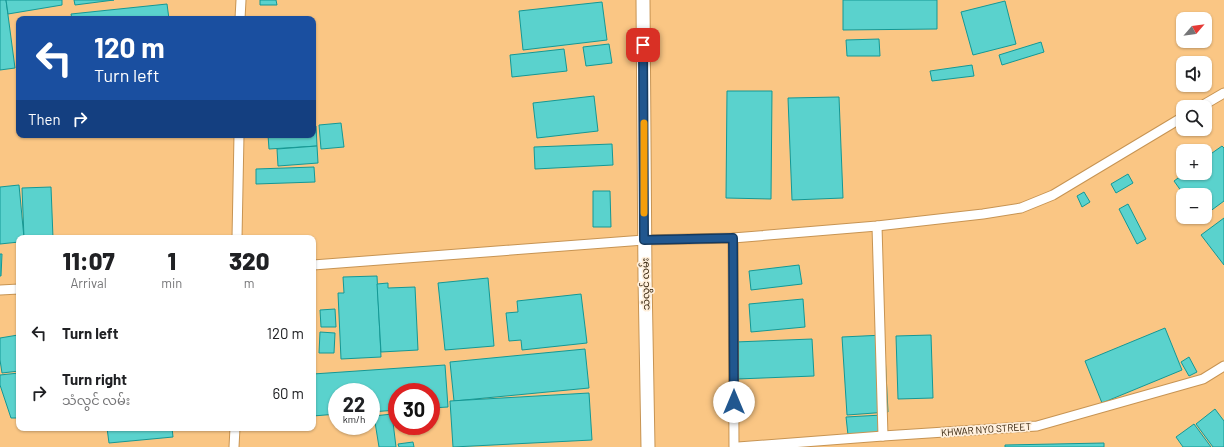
<!DOCTYPE html>
<meta charset="utf-8">
<style>
body{margin:0;font-family:Barlow,"Noto Sans Myanmar",sans-serif;background:#f6f6f6;color:#202124;height:100vh;display:flex;flex-direction:column;font-size:15px;white-space:nowrap}
*{box-sizing:border-box;margin:0}
p{font-size:13px;color:#757577}
.icon{flex:none;width:22px;height:22px;fill:none;stroke:currentColor;stroke-width:2;stroke-linecap:round;stroke-linejoin:round}
.map{position:relative;flex:1;overflow:hidden}
.side{position:absolute;left:16px;top:235px;width:300px;height:196px;display:flex;flex-direction:column;background:#fff;border-radius:8px;box-shadow:0 1px 3px #0004}
.side>*{flex:none}
.guide{position:absolute;left:16px;top:16px;width:300px;height:122px;border-radius:8px;box-shadow:0 1px 3px #0004;background:#1a4fa0;color:#fff;overflow:hidden}
.needle{width:26px;rotate:62deg}
.buttons{position:absolute;left:1176px;top:12px;display:grid;gap:8px}
.buttons a{display:grid;place-items:center;width:36px;height:36px;border-radius:8px;background:#fff;box-shadow:0 1px 3px #0004;font-size:20px}
.speed{position:absolute;left:328px;top:383px;display:flex;gap:8px;font-size:20px;font-weight:700;text-align:center}
.speed>*{display:grid;place-content:center;width:52px;height:52px;border-radius:50%;background:#fff;box-shadow:0 1px 3px #0004;line-height:1}
.speed small{font-size:10px;font-weight:400}
.speed .limit{border:6px solid #d22;background:#fff;color:#111}
.pin{position:absolute;display:grid;place-items:center;width:34px;height:34px;color:#fff;margin:-17px;border-radius:8px;box-shadow:0 2px 6px #0006}
.me{position:absolute;width:44px;margin:-22px;rotate:0deg;stroke-linejoin:round;filter:drop-shadow(0 0 3px #0008)}
.turn{display:flex;align-items:center;gap:14px;height:84px;padding:0 12px;font-size:18px}
.turn .icon{width:52px;height:52px;stroke-width:2.5}
.turn b{display:block;font-size:28px;line-height:34px}
.then{display:flex;align-items:center;height:38px;padding:0 12px;background:#0003;gap:8px;font-size:15px}
.eta{display:flex;justify-content:space-evenly;align-items:center;height:68px;text-align:center}
.eta b{font-size:24px;font-weight:800;line-height:28px}
ul{padding:0;list-style:none}
li{display:flex;align-items:center;gap:12px;height:60px;padding:0 12px}
li div{flex:1}
li b{display:block;font-size:15px}
li em{font-style:normal}
.map>svg:first-child{display:block}
.building{fill:#5ad2cd;stroke:#149895}
.lines{fill:none;stroke-linecap:round;stroke-linejoin:round}
.street-casing{stroke:#c79453;stroke-width:11}
.secondary-casing{stroke:#c79453;stroke-width:15}
.street{stroke:#fff;stroke-width:9}
.secondary{stroke:#fff;stroke-width:13}
.route-casing{stroke:#15395d;stroke-width:10}
.route{stroke:#21578f;stroke-width:7}
.slow{stroke:#f59e0b;stroke-width:7}
.labels{text-anchor:middle;stroke-width:3.5;stroke-linejoin:round;paint-order:stroke}
.street-label{font-size:10px;fill:#2b1800;stroke:#ffefdb}
</style>
<div class="map">
<svg width="1224" height="447" viewBox="0 0 1224 447">
<rect width="100%" height="100%" fill="#fac684"/>
<!-- building -->
<g class="building">
<polygon points="0,0 6,0 15,68 0,70"/>
<polygon points="6,0 62,0 62,5 8,14"/>
<polygon points="74,0 114,0 75,5"/>
<polygon points="260,0 276,0 277,5 260,5"/>
<polygon points="843,0 937,0 937,29 843,30"/>
<polygon points="1005,1 1016,44 973,55 961,12"/>
<polygon points="602,2 607,40 523,50 519,11"/>
<polygon points="167,4 169,19 72,19 71,14"/>
<polygon points="879,39 880,56 847,56 846,40"/>
<polygon points="1041,42 1044,52 1002,65 999,55"/>
<polygon points="609,44 612,63 586,66 583,47"/>
<polygon points="564,49 567,71 512,77 510,55"/>
<polygon points="972,65 974,76 932,81 930,71"/>
<polygon points="727,91 772,91 771,199 726,198"/>
<polygon points="594,96 598,131 537,138 533,103"/>
<polygon points="839,97 843,198 792,200 788,98"/>
<polygon points="341,123 344,147 321,149 319,125"/>
<polygon points="313,126 316,126 317,146 269,149 268,135 313,135"/>
<polygon points="612,144 613,165 535,169 534,147"/>
<polygon points="317,146 318,163 278,166 277,149"/>
<polygon points="1222,146 1224,148 1224,201 1205,215 1205,195 1184,195 1174,181 1185,173 1205,173 1205,158"/>
<polygon points="314,167 315,182 256,184 256,169"/>
<polygon points="1128,174 1133,183 1116,193 1111,184"/>
<polygon points="19,185 24,238 19,238 19,242 0,244 0,187"/>
<polygon points="51,187 53,238 24,238 22,188"/>
<polygon points="593,191 610,191 611,227 593,227"/>
<polygon points="1084,192 1090,202 1082,207 1077,196"/>
<polygon points="1128,204 1146,239 1137,244 1119,209"/>
<polygon points="1224,218 1224,265 1201,235"/>
<polygon points="0,254 2,254 1,276 0,276"/>
<polygon points="799,265 802,284 751,290 749,271"/>
<polygon points="377,276 381,357 341,359 338,293 344,293 343,277"/>
<polygon points="488,278 494,346 445,350 438,283"/>
<polygon points="388,283 388,288 415,287 418,350 381,352 377,284"/>
<polygon points="581,294 587,343 522,350 521,340 509,341 506,313 518,312 517,301"/>
<polygon points="803,299 805,327 751,332 749,304"/>
<polygon points="335,309 336,327 321,327 320,310"/>
<polygon points="1165,328 1182,370 1102,403 1085,361"/>
<polygon points="320,332 335,333 334,353 319,353"/>
<polygon points="18,335 19,371 2,373 0,360 0,338"/>
<polygon points="884,335 888,412 847,415 842,337"/>
<polygon points="931,335 933,398 898,399 896,336"/>
<polygon points="812,339 814,376 737,379 735,342"/>
<polygon points="585,349 589,388 454,401 450,362"/>
<polygon points="1189,357 1197,372 1189,376 1181,362"/>
<polygon points="445,365 448,407 431,408 431,392 397,392 397,410 371,412 371,392 337,392 337,414 313,416 313,374"/>
<polygon points="19,373 19,418 11,418 0,385 0,375"/>
<polygon points="589,393 592,440 453,447 450,401"/>
<polygon points="1215,409 1224,421 1224,447 1213,447 1196,424"/>
<polygon points="392,414 396,447 379,447 374,416"/>
<polygon points="882,415 883,433 848,435 846,417"/>
<polygon points="1194,424 1211,447 1183,447 1176,437"/>
<polygon points="107,428 172,428 173,437 109,443"/>
<polygon points="413,442 414,447 399,447 398,444"/>
<polygon points="1104,443 1104,447 1005,447 1005,445"/>
</g>
<g class="lines">
<!-- street casing -->
<g class="street-casing">
<g id="street">
<polyline points="240,19 241,0"/>
<polyline points="1200,107 1224,93"/>
<polyline points="877,226 883,436"/>
<polyline points="237,238 239,135"/>
<polyline points="733,238 734,447"/>
<polyline points="313,265 644,240 733,238 877,226 983,214 1021,208 1053,195 1183,117"/>
<polyline points="0,290 19,289"/>
<polyline points="234,447 235,428"/>
<polyline points="738,447 883,436 1037,426 1203,379 1224,366"/>
</g>
</g>
<!-- secondary casing -->
<g class="secondary-casing">
<polyline id="secondary" points="643,0 645,278 648,447"/>
</g>
<!-- street -->
<use href="#street" class="street"/>
<!-- secondary -->
<use href="#secondary" class="secondary"/>
</g>
<g class="lines">
<!-- route casing -->
<g class="route-casing">
<polyline id="route" points="643,45 644,240 733,238 734,402"/>
</g>
<!-- route -->
<use href="#route" class="route"/>
<!-- slow -->
<polyline class="slow" points="644,123 644,213"/>
</g>
<g class="labels">
<!-- street labels -->
<g class="street-label">
<text transform="translate(645 284) rotate(-91)" y="4">သံလွင် လမ်း</text>
<text transform="translate(986 429) rotate(-4)" y="4">KHWAR NYO STREET</text>
</g>
</g>
</svg>
<div class="buttons">
<a><svg class="needle" viewBox="-14 -14 28 28"><path d="M0-13l5 13h-10z" fill="#e53935"/><path d="M0 13l5-13h-10z" fill="#757577"/></svg></a>
<a><svg class="icon" aria-label="sound" viewBox="0 0 24 24"><path d="M4 9h4l5-4v14l-5-4H4zM17 9q2 3 0 6"/></svg></a>
<a><svg class="icon" aria-label="search" viewBox="0 0 24 24"><circle cx="10" cy="10" r="6"/><path d="M15 15l6 6"/></svg></a>
<a>+</a>
<a>−</a>
</div>
<div class="speed"><div>22<small>km/h</small></div><div class="limit">30</div></div>
<div class="pin" style="left:643px;top:45px;background:#d93025"><svg class="icon" aria-label="arrive" viewBox="0 0 24 24"><path d="M6 21V4h12l-3 4 3 4H6"/></svg></div>
<svg class="me" style="left:734px;top:402px" viewBox="-20 -20 40 40"><circle r="19" fill="#fff"/><path d="M0-13L10 11 0 6-10 11z" fill="#21578f"/></svg>
<div class="guide">
<div class="turn"><svg class="icon" aria-label="left" viewBox="0 0 24 24"><path d="M17 20v-9H6M10 6l-5 5 5 5"/></svg><div><b>120 m</b>Turn left</div></div>
<div class="then">Then<svg class="icon" aria-label="right" viewBox="0 0 24 24"><path d="M7 20v-9h11M14 6l5 5-5 5"/></svg></div>
</div>
<section class="side">
<div class="eta">
<div><b>11:07</b><p>Arrival</p></div>
<div><b>1</b><p>min</p></div>
<div><b>320</b><p>m</p></div>
</div>
<ul>
<li><svg class="icon" aria-label="left" viewBox="0 0 24 24"><path d="M17 20v-9H6M10 6l-5 5 5 5"/></svg><div><b>Turn left</b></div><em>120 m</em></li>
<li><svg class="icon" aria-label="right" viewBox="0 0 24 24"><path d="M7 20v-9h11M14 6l5 5-5 5"/></svg><div><b>Turn right</b><p>သံလွင် လမ်း</p></div><em>60 m</em></li>
</ul>
</section>
</div>
